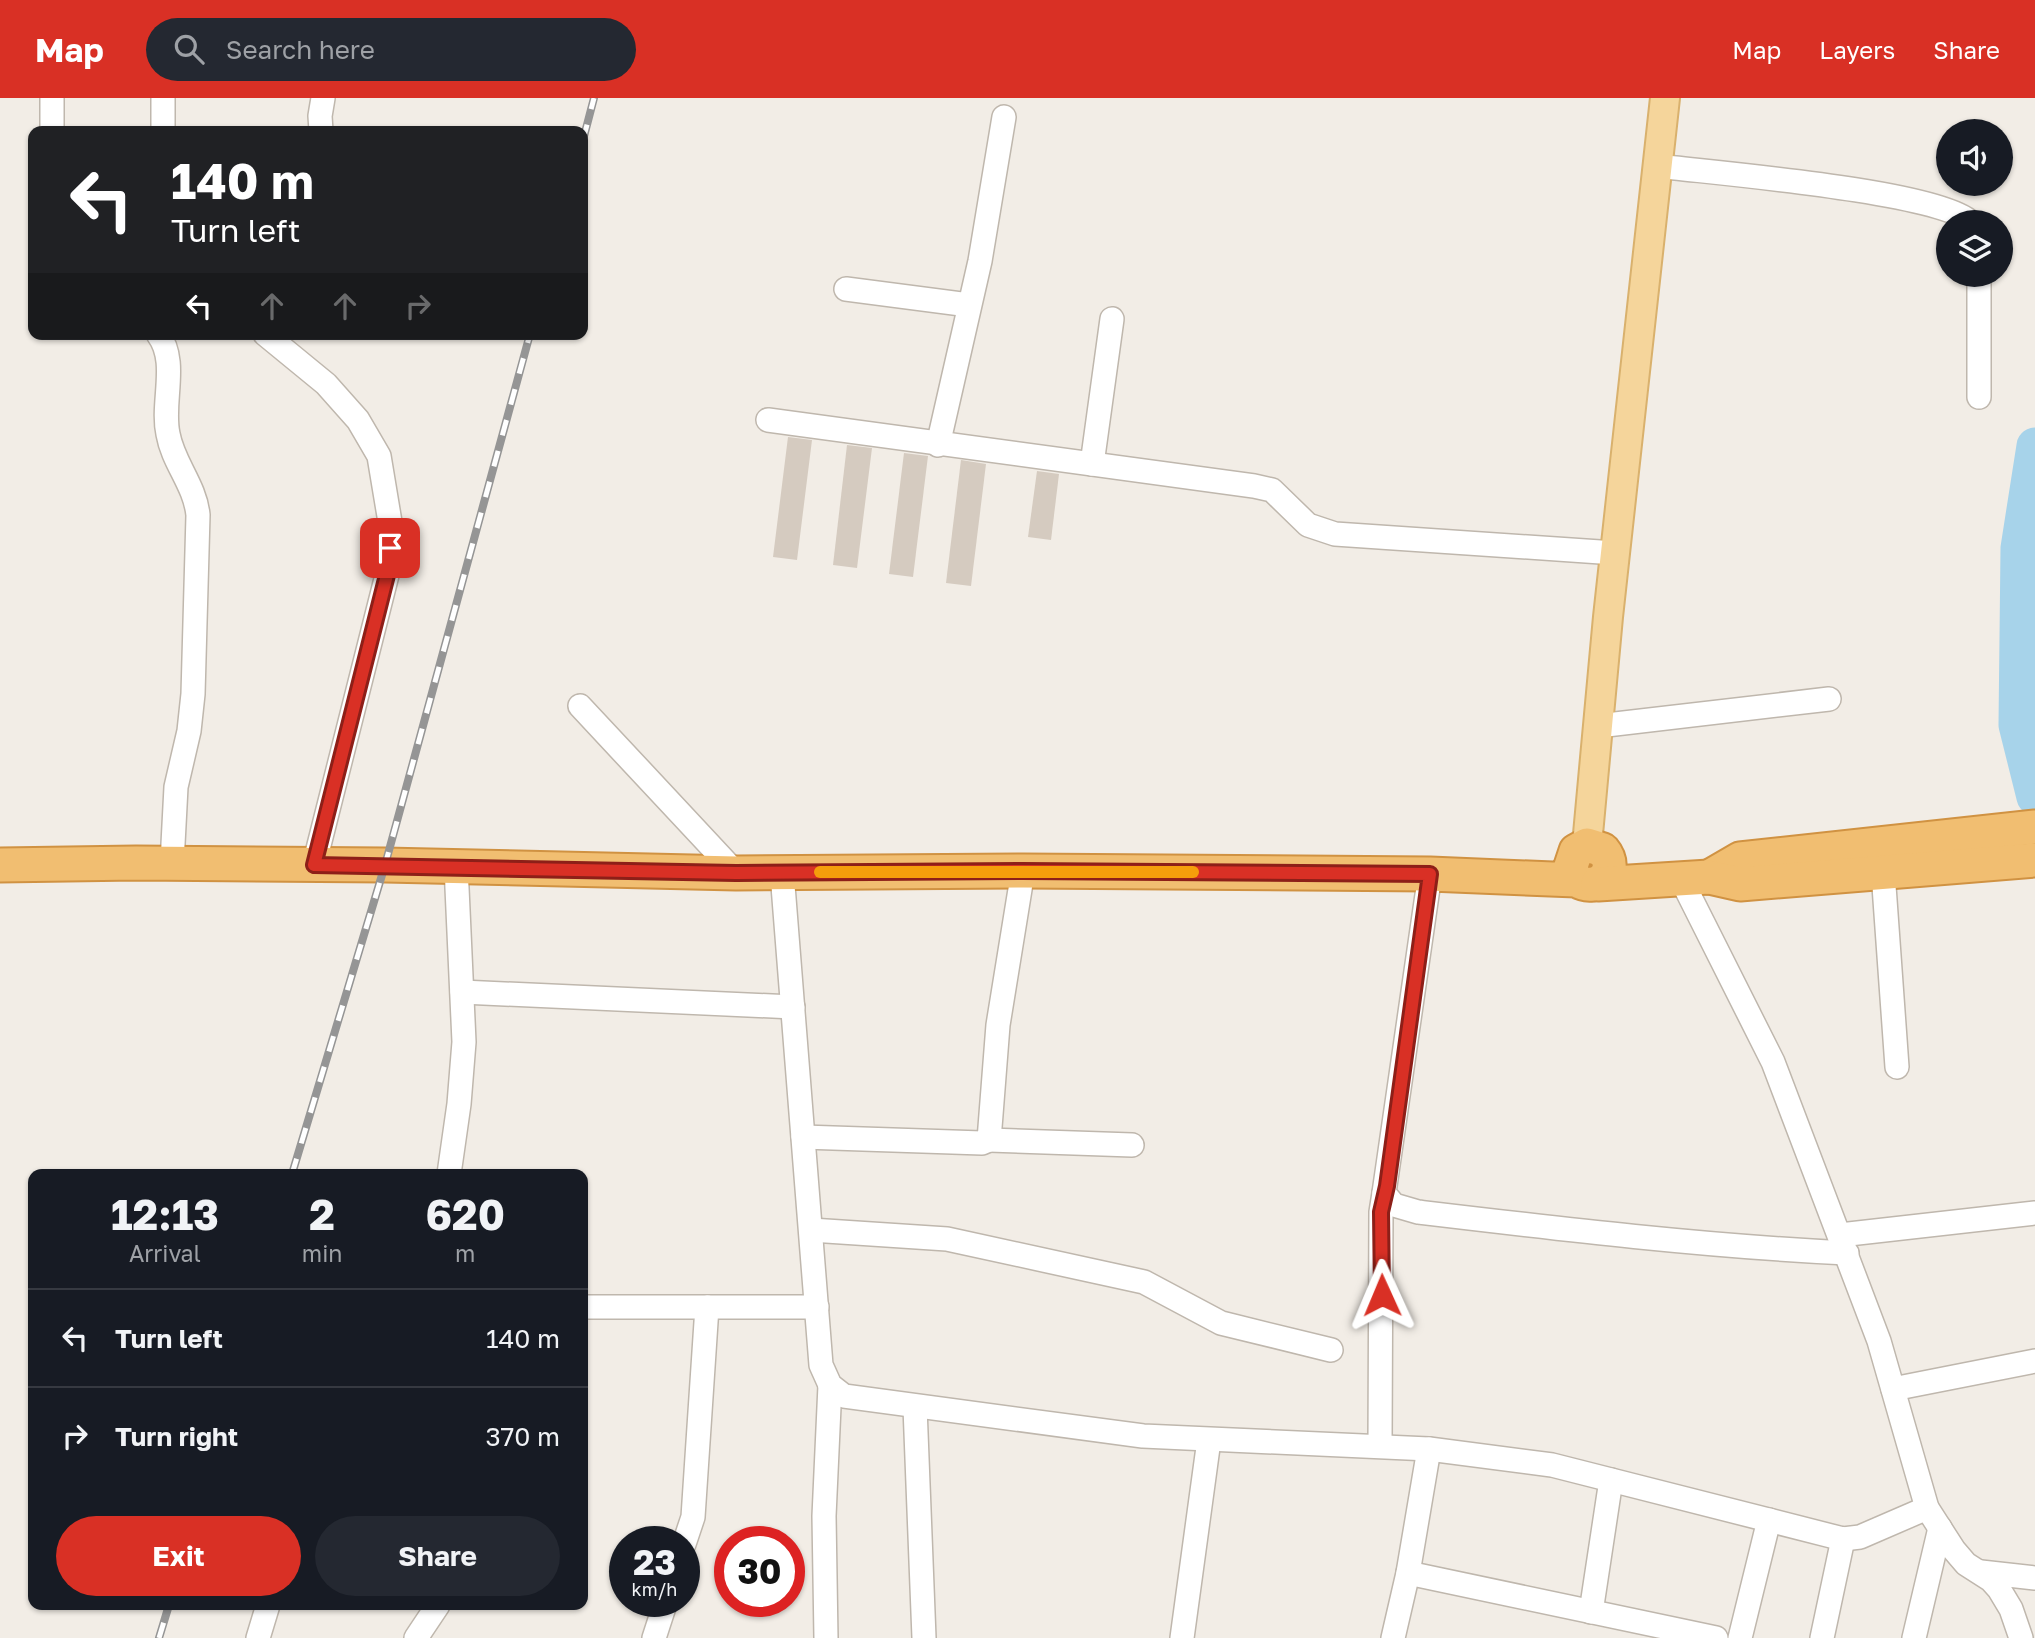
<!DOCTYPE html>
<style>
body{margin:0;font-family:"Golos Text",sans-serif;background:#242831;color:#f1f3f6;height:100vh;display:flex;flex-direction:column;font-size:26px;white-space:nowrap}
*{box-sizing:border-box;margin:0}
p{font-size:23px;color:#9ea1a6}
.icon{flex:none;width:38px;height:38px;fill:none;stroke:currentColor;stroke-width:2;stroke-linecap:round;stroke-linejoin:round}
.map{position:relative;flex:1;overflow:hidden}
.details{position:absolute;left:28px;top:1071px;width:560px;height:441px;display:flex;flex-direction:column;background:#171b24;border-radius:14px;box-shadow:0 2px 5px #0004}
.details>*{flex:none}
.banner{position:absolute;left:28px;top:28px;width:560px;height:214px;border-radius:14px;box-shadow:0 2px 5px #0004;background:#202124;color:#fff;overflow:hidden}
.fabs{position:absolute;left:1936px;top:21px;display:grid;gap:14px}
.fabs a{display:grid;place-items:center;width:77px;height:77px;border-radius:50%;background:#171b24;box-shadow:0 2px 5px #0004;font-size:35px}
.speed{position:absolute;left:609px;top:1428px;display:flex;gap:14px;font-size:35px;font-weight:700;text-align:center}
.speed>*{display:grid;place-content:center;width:91px;height:91px;border-radius:50%;background:#171b24;box-shadow:0 2px 5px #0004;line-height:1}
.speed small{font-size:18px;font-weight:400}
.speed .limit{border:10px solid #d22;background:#fff;color:#111}
.pin{position:absolute;display:grid;place-items:center;width:60px;height:60px;color:#fff;margin:-30px;border-radius:14px;box-shadow:0 4px 10px #0006}
.me{position:absolute;width:77px;margin:-38px;rotate:359deg;stroke-linejoin:round;filter:drop-shadow(0 0 5px #0008)}
.turn{display:flex;align-items:center;gap:24px;height:147px;padding:0 28px;font-size:32px}
.turn .icon{width:91px;height:91px;stroke-width:2.5}
.turn b{display:block;font-size:49px;line-height:60px}
.lanes{display:flex;align-items:center;height:66px;padding:0 28px;background:#0003;justify-content:center;gap:35px;direction:ltr}
.lanes .off{opacity:.35}
.eta{display:flex;justify-content:space-evenly;align-items:center;height:119px;text-align:center}
.eta b{font-size:42px;font-weight:700;line-height:49px}
.cta{display:flex;gap:14px;margin-top:auto;padding:14px 28px}
.cta a{flex:1;height:80px;border-radius:42px;background:#d93025;color:#fff;font-size:28px;font-weight:700;line-height:80px;text-align:center}
.cta a+a{background:#242831;color:#f1f3f6}
ul{padding:0;list-style:none}
li{display:flex;align-items:center;gap:21px;height:98px;padding:0 28px;border-top:2px solid #363941}
li div{flex:1}
li b{display:block;font-size:26px}
li em{font-style:normal}
header{display:flex;align-items:center;gap:42px;box-sizing:border-box;height:98px;padding:0 35px;background:#d93025;color:#fff}
header strong{font-size:33px}
nav{display:flex;gap:38px;margin-inline-start:auto;font-size:24px}
.search{width:490px;height:63px;background:#242831;display:flex;align-items:center;gap:18px;box-sizing:border-box;padding:0 24px;border-radius:38px;color:#9ea1a6;font-size:26px}
.map>svg:first-child{display:block}
.lines{fill:none;stroke-linecap:round;stroke-linejoin:round}
.river{stroke:#a7d3ea;stroke-width:37}
.building{fill:#d5cbc0}
.minor-casing{stroke:#bfb7ad;stroke-width:26}
.major-casing{stroke:#d9b16d;stroke-width:32}
.highway-casing{stroke:#d09242;stroke-width:37}
.minor{stroke:#fff;stroke-width:23}
.major{stroke:#f5d59b;stroke-width:28}
.highway{stroke:#f1be71;stroke-width:33}
.rail-casing{stroke:#959595;stroke-width:8}
.rail{stroke:#fff;stroke-width:5;stroke-dasharray:16;stroke-linecap:butt}
.route-casing{stroke:#8d1f18;stroke-width:18}
.route{stroke:#d93025;stroke-width:12}
.slow{stroke:#f59e0b;stroke-width:12}
</style>
<header>
<strong>Map</strong>
<div class="search"><svg class="icon" aria-label="search" viewBox="0 0 24 24"><circle cx="10" cy="10" r="6"/><path d="M15 15l6 6"/></svg>Search here</div>
<nav><a>Map</a><a>Layers</a><a>Share</a></nav>
</header>
<div class="map">
<svg width="2035" height="1540" viewBox="0 0 2035 1540">
<rect width="100%" height="100%" fill="#f2ede6"/>
<g class="lines">
<!-- river -->
<polyline class="river" points="2035,348 2019,450 2017,627 2035,699"/>
</g>
<!-- building -->
<g class="building">
<polygon points="788,339 812,342 797,462 773,459"/>
<polygon points="847,347 872,350 857,470 833,467"/>
<polygon points="904,355 928,358 913,479 889,476"/>
<polygon points="961,362 986,366 971,488 946,485"/>
<polygon points="1037,373 1059,376 1051,442 1028,439"/>
</g>
<g class="lines">
<!-- minor casing -->
<g class="minor-casing">
<g id="minor">
<polyline points="52,33 52,0"/>
<polyline points="163,33 163,0"/>
<polyline points="321,33 320,18 323,0"/>
<path d="M1658,68c56,7 280,25 312,56"/>
<polyline points="846,191 969,207"/>
<path d="M158,236c21,28 3,68 10,100 5,29 27,51 30,81l-5,179 -4,37 -13,56 -4,76"/>
<polyline points="265,236 326,286 358,322 379,358 390,424 387,477 314,767"/>
<polyline points="1979,299 1979,177"/>
<polyline points="768,322 1254,388 1272,392 1308,427 1335,436 1615,455"/>
<polyline points="938,347 980,163 1004,19"/>
<polyline points="1092,366 1112,221"/>
<polyline points="580,608 736,775"/>
<polyline points="1598,628 1829,601"/>
<polyline points="1883,774 1897,969"/>
<polyline points="782,775 821,1267 830,1287 844,1298 1143,1338 1429,1351 1552,1367 1843,1441 1860,1439 1927,1410"/>
<path d="M1430,776l-46,319 10,12 24,7c143,17 285,34 429,41"/>
<polyline points="1681,781 1773,964 1879,1243 1927,1410 1954,1452 1966,1466 1991,1482 1999,1491 2011,1511 2021,1540"/>
<polyline points="462,894 793,909"/>
<polyline points="803,1039 982,1045 989,1042 998,927 1023,773"/>
<polyline points="989,1042 1132,1047"/>
<polyline points="449,1076 459,1006 464,944 456,768"/>
<polyline points="811,1132 947,1141 1144,1184 1221,1225 1331,1252"/>
<polyline points="1840,1137 2035,1115"/>
<polyline points="583,1209 817,1209"/>
<polyline points="1893,1291 2035,1263"/>
<polyline points="915,1309 924,1540"/>
<polyline points="1380,1348 1381,1114 1384,1095"/>
<polyline points="684,1446 693,1419 707,1209"/>
<polyline points="1981,1474 2035,1480"/>
<polyline points="1408,1475 1716,1540"/>
<polyline points="1591,1514 1611,1382"/>
<polyline points="258,1540 268,1507"/>
<polyline points="416,1540 438,1507"/>
<polyline points="654,1540 666,1503"/>
<polyline points="826,1540 824,1418 830,1287"/>
<polyline points="1182,1540 1209,1342"/>
<polyline points="1393,1540 1408,1475 1429,1351"/>
<polyline points="1740,1540 1769,1422"/>
<polyline points="1822,1540 1843,1441"/>
<polyline points="1914,1540 1940,1430"/>
</g>
</g>
<!-- major casing -->
<g class="major-casing">
<polyline id="major" points="1587,747 1608,519 1665,0"/>
</g>
<!-- highway casing -->
<g class="highway-casing">
<g id="highway">
<path d="M0,767l136,-2 249,2 351,8 287,-2 407,3 146,6c23,14 44,-10 27,-30l-16,-5 -11,6 -6,18 6,11"/>
<polyline points="1709,779 1740,761 2035,729"/>
<polyline points="1598,786 1709,779 1740,786 2035,762"/>
</g>
</g>
<!-- minor -->
<use href="#minor" class="minor"/>
<!-- major -->
<use href="#major" class="major"/>
<!-- highway -->
<use href="#highway" class="highway"/>
<!-- rail casing -->
<g class="rail-casing">
<g id="rail">
<polyline points="583,42 594,0"/>
<polyline points="292,1076 385,767 530,236"/>
<polyline points="159,1540 169,1507"/>
</g>
</g>
<!-- rail -->
<use href="#rail" class="rail"/>
</g>
<g class="lines">
<!-- route casing -->
<g class="route-casing">
<polyline id="route" points="390,450 387,477 314,767 736,775 1023,773 1430,776 1387,1088 1381,1114 1382,1197"/>
</g>
<!-- route -->
<use href="#route" class="route"/>
<!-- slow -->
<polyline class="slow" points="820,774 1193,774"/>
</g>
</svg>
<div class="fabs">
<a><svg class="icon" aria-label="sound" viewBox="0 0 24 24"><path d="M4 9h4l5-4v14l-5-4H4zM17 9q2 3 0 6"/></svg></a>
<a><svg class="icon" aria-label="layers" viewBox="0 0 24 24"><path d="M12 4l9 5-9 5-9-5zM3 14l9 5 9-5"/></svg></a>
</div>
<div class="speed"><div>23<small>km/h</small></div><div class="limit">30</div></div>
<div class="pin" style="left:390px;top:450px;background:#d93025"><svg class="icon" aria-label="arrive" viewBox="0 0 24 24"><path d="M6 21V4h12l-3 4 3 4H6"/></svg></div>
<svg class="me" style="left:1382px;top:1197px" viewBox="-20 -20 40 40"><path d="M0-17L14 15 0 8-14 15z" fill="#d93025" stroke="#fff" stroke-width="4"/></svg>
<div class="banner">
<div class="turn"><svg class="icon" aria-label="left" viewBox="0 0 24 24"><path d="M17 20v-9H6M10 6l-5 5 5 5"/></svg><div><b>140 m</b>Turn left</div></div>
<div class="lanes"><svg class="icon" aria-label="left" viewBox="0 0 24 24"><path d="M17 20v-9H6M10 6l-5 5 5 5"/></svg><svg class="icon off" aria-label="ahead" viewBox="0 0 24 24"><path d="M12 20V5M6 11l6-6 6 6"/></svg><svg class="icon off" aria-label="ahead" viewBox="0 0 24 24"><path d="M12 20V5M6 11l6-6 6 6"/></svg><svg class="icon off" aria-label="right" viewBox="0 0 24 24"><path d="M7 20v-9h11M14 6l5 5-5 5"/></svg></div>
</div>
<section class="details">
<div class="eta">
<div><b>12:13</b><p>Arrival</p></div>
<div><b>2</b><p>min</p></div>
<div><b>620</b><p>m</p></div>
</div>
<ul>
<li><svg class="icon" aria-label="left" viewBox="0 0 24 24"><path d="M17 20v-9H6M10 6l-5 5 5 5"/></svg><div><b>Turn left</b></div><em>140 m</em></li>
<li><svg class="icon" aria-label="right" viewBox="0 0 24 24"><path d="M7 20v-9h11M14 6l5 5-5 5"/></svg><div><b>Turn right</b></div><em>370 m</em></li>
</ul>
<div class="cta"><a>Exit</a><a>Share</a></div>
</section>
</div>
